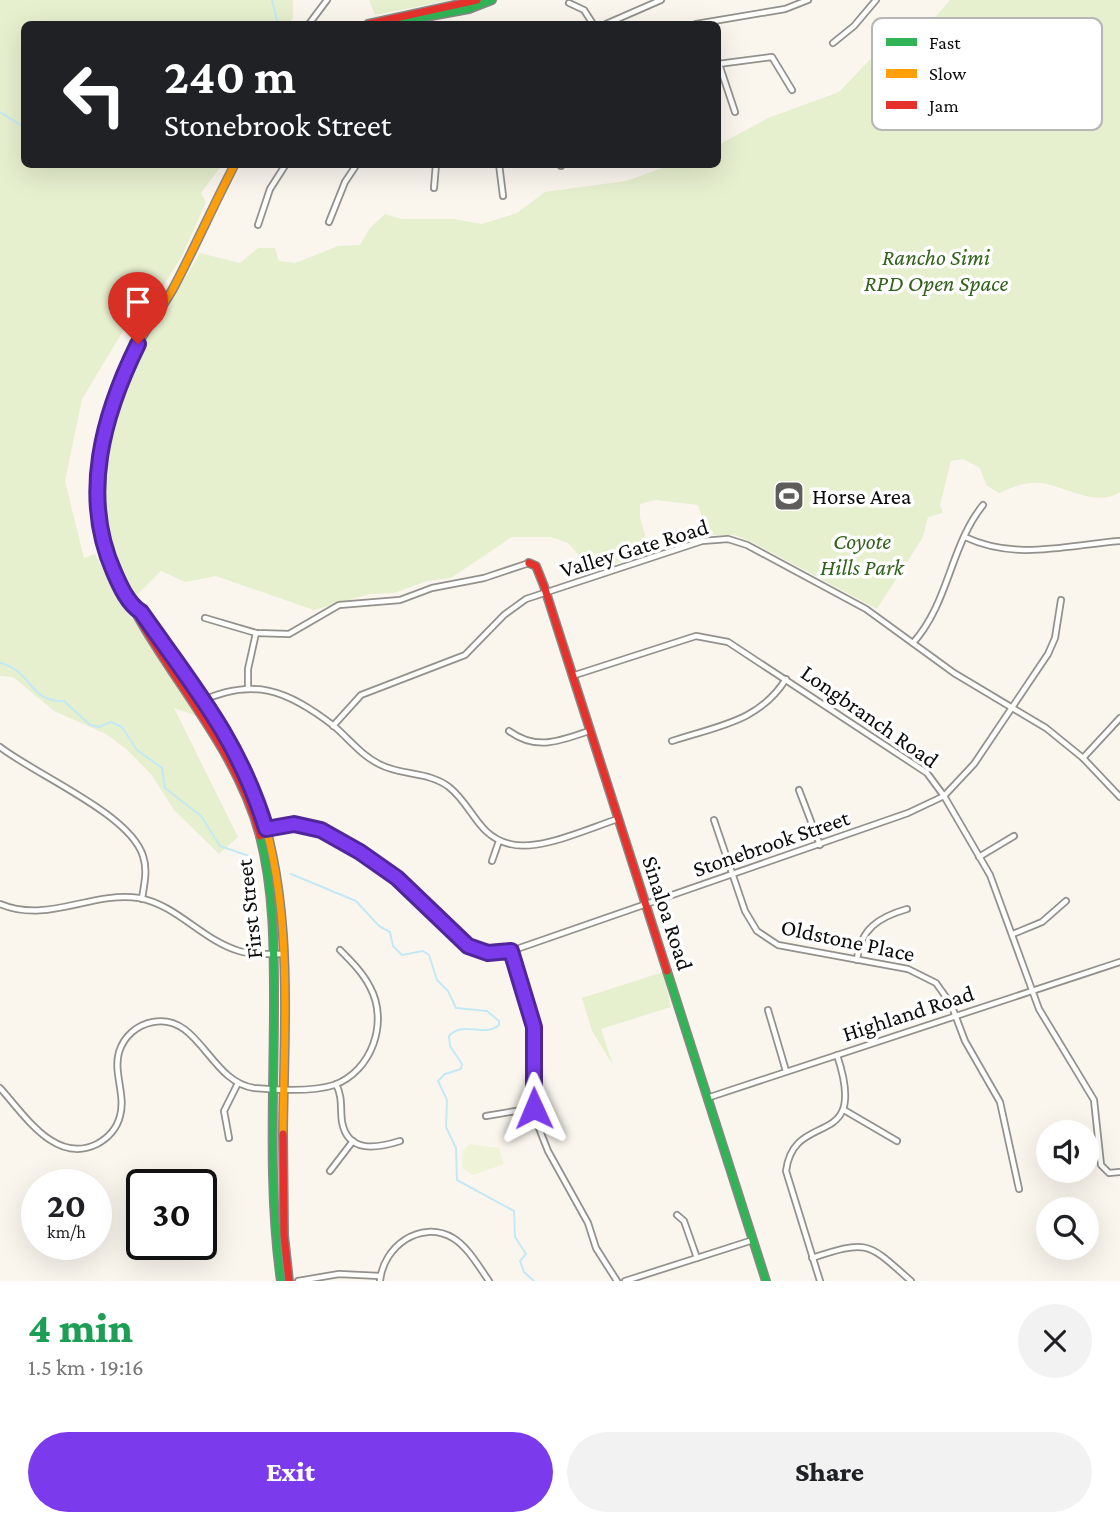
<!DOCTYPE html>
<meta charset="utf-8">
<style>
body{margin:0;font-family:"Crimson Pro",serif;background:#f2f2f2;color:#202124;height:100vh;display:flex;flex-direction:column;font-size:26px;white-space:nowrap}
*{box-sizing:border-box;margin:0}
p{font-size:23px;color:#757577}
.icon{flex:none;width:38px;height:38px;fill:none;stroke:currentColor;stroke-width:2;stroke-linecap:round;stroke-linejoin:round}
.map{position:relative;height:1281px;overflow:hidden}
.details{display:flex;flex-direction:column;background:#fff;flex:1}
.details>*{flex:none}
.top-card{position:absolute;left:21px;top:21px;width:700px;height:147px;border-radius:10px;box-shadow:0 7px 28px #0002;background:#202124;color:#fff;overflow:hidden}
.buttons{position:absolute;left:1036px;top:1120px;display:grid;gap:14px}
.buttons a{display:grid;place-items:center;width:63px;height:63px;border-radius:50%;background:#fff;box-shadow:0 7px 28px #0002;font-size:35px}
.speed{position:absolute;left:21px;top:1169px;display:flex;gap:14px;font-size:35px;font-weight:700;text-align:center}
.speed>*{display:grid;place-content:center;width:91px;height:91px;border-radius:50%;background:#fff;box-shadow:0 7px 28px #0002;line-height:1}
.speed small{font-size:18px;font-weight:400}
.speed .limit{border:4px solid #111;border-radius:10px;background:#fff;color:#111}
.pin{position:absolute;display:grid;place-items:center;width:60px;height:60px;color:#fff;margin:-72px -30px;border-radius:50% 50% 50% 0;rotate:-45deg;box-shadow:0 0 7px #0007}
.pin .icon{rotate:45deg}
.me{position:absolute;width:77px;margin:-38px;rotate:359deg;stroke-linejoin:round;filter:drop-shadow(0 0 5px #0008)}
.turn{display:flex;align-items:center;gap:24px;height:147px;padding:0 28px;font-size:32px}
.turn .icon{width:91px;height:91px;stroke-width:2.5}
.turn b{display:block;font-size:49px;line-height:60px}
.round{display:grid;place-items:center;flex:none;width:74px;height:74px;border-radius:37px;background:#f2f2f2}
.overview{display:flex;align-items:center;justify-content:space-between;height:119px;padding:0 28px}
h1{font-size:42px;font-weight:800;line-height:52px;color:#1e9e55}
.primary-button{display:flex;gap:14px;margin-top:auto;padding:14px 28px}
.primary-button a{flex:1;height:80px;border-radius:42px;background:#7c3aed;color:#fff;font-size:28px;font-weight:800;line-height:80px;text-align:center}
.primary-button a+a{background:#f2f2f2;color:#202124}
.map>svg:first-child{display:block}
.green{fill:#e6efce}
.pitch{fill:#eff3d7}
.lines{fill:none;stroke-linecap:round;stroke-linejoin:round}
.stream{stroke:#c4e9f4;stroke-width:2}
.street-casing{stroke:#93918d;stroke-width:8}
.fast-casing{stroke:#898784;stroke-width:10}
.slow-casing{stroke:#898784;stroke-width:10}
.jam-casing{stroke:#898784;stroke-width:10}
.street{stroke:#fefefc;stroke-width:4.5}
.fast{stroke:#30b455;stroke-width:7}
.slow{stroke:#ff9f0a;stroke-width:7}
.jam{stroke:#e5322d;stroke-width:7}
.route-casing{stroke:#51269a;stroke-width:18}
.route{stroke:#7c3aed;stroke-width:12}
.labels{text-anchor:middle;stroke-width:7;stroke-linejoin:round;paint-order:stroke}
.park-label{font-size:23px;font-style:italic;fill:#32621b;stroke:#fff}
.poi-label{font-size:23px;fill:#0b0b0b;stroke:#fff;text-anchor:start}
.street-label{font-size:23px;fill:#0b0b0b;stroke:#fff}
.key{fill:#fff;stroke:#b6b6b6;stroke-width:2}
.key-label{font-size:19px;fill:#0b0b0b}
</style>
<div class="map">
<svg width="1120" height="1281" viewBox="0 0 1120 1281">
<rect width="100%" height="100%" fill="#faf6ee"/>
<!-- green -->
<g class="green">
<polygon points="0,0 293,0 293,18 289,24 24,24 24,164 222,165 201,193 206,202 182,256 140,323 132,316 82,399 65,481 84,558 95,554 119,598 197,716 174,708 238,837 219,854 174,810 151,774 125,748 106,734 54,711 13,677 0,676"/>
<polygon points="369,0 451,0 375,15"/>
<path d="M950,0h170v492c-25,16 -54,-6 -79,-9 -16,-1 -28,4 -42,10l-13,-8 -6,-17 -17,-9 -12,2 -11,44 3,8 -15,4 -5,20 -46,72 -127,-68 -16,-6h-26l-10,-30 -42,-5 -16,4v13l10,35 -65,21 -7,-19 -10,-11 -17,-6h-39l-61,41 -24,3 -33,12 -24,1 -56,16 -98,-34 -31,6 -24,-11 -27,27c-51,-87 -34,-179 14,-263 17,-28 36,-54 52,-82l40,10 18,-15h17l4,13 16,2 43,-17 22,-1 10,-17 15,-14 17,5h51l29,5 35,-11 28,-21 81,-11 44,-16 48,-1v-19l50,-27 71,-26 41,-43 56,-33z"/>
<polygon points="663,972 671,1007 601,1029 613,1065 592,1031 582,998"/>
</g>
<!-- pitch -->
<g class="pitch">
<polygon points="785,484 804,497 804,504 798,510 775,498 775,490"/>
<polygon points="469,1144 499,1148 504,1164 473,1175 462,1168 463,1150"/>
</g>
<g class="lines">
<!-- stream -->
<g class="stream">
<polyline points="272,0 278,24"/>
<polyline points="0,112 24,127"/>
<path d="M0,663c35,9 27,39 64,38l26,24 9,2 12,-5 11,5 15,23 25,18 3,20 36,28 19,30 32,11"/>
<path d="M291,874l65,27 23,25 11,6 3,14 9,9 21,-4 6,4 8,25 11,11 8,17 31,3 12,10v4c-14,13 -36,-5 -50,11l1,10 12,18 -1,5 -16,5 -7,7 9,19 -1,27 10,21 1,32 57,31 1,26 11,17 -6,7 4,11 10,9"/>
</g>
<!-- street casing -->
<g class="street-casing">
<g id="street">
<polyline points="569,3 584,10 593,24"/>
<polyline points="309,24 327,0"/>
<polyline points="606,24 661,0"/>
<polyline points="696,24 785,9 808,0"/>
<polyline points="833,43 854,26 876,0"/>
<polyline points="718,64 772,57 792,90"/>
<polyline points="719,64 735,112"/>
<polyline points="499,164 503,196"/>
<polyline points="561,164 561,166"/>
<polyline points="434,188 436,164"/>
<polyline points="329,222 345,182 357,164"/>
<polyline points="258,225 270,189 286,164"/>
<path d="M965,537c51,24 102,8 155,4"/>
<polyline points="205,618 256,633 289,634 339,605 400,600 432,588 484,578 529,563"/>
<path d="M913,643c36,-40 37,-97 70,-138"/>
<polyline points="572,676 696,636 728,642 927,773 944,796 990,875 1039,1009 1094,1100 1101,1165 1109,1173 1120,1172"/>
<polyline points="248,687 248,669 256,633"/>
<path d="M197,703c56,-27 90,-13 137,23 15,13 27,29 45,38 22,12 49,7 70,23 24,19 28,49 61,57 29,8 79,-16 108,-25"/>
<polyline points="333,726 361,695 465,655 504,615 526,599 702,541 728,539 747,545 866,609 954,673 1046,728 1083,758 1120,797"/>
<path d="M509,731c27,20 51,10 80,0"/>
<path d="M672,741c45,-15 87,-19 114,-62"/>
<path d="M0,747c36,28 130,67 143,109 5,15 1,28 -1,43"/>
<polyline points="1083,758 1120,718"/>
<polyline points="799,790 820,845"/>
<polyline points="714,820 745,911 757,931 778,945 908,969 936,983 951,1004 965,1041 1000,1102 1019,1189"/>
<polyline points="258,832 294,824 321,830 360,852 397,878 468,946 488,953 511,951 908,813 944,796 974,764 1048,654 1055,638 1061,600"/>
<polyline points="979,857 1014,836"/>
<polyline points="492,861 499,841"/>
<path d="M0,904c48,20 91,-13 139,-6 38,7 63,42 100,53 14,4 29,3 43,3"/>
<polyline points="1013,934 1042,922 1066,901"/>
<polyline points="511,951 534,1027 532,1089 537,1123 548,1151 588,1223 596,1248 617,1281"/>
<path d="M857,960c3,-31 22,-43 50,-51"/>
<polyline points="768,1010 786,1071"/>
<path d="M336,1084c7,14 4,24 6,38 6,32 36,26 58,19"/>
<path d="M0,1088c24,26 55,77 97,56 11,-6 20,-16 23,-28 6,-21 -7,-43 -1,-64 5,-16 18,-27 34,-30 46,-9 57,60 101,66 23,2 59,4 80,-3 38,-14 55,-63 36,-98 -7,-14 -19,-26 -30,-37"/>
<polyline points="707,1098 1120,962"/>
<polyline points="844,1110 897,1141"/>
<polyline points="486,1116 534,1108"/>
<polyline points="229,1138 224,1111 238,1083"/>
<polyline points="330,1171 353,1141"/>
<polyline points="677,1215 684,1221 697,1258"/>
<path d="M812,1258c57,-19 56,-15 99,23"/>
<polyline points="298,1281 339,1274 380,1276"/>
<path d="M380,1281c3,-34 40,-62 73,-43 15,9 26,29 36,43"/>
<polyline points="625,1281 753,1240"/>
<path d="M820,1281l-34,-110c8,-64 84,-17 51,-116"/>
</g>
</g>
<!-- fast casing -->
<g class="fast-casing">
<g id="fast">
<polyline points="388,24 469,9 492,0"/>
<path d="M260,836c14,55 14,110 14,166 0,92 -6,188 7,279"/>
<polyline points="667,971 766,1281"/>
</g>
</g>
<!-- slow casing -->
<g class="slow-casing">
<g id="slow">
<path d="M107,545c-20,-70 -3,-139 31,-201 11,-21 27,-39 37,-59 21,-40 39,-81 60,-121"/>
<path d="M135,608c18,12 39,48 52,67 26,36 51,74 67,115 41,109 30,230 29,344"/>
</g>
</g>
<!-- jam casing -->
<g class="jam-casing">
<g id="jam">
<polyline points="368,24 477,0"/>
<path d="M107,545c30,105 123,180 153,291"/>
<polyline points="529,563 536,566 544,586 667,971"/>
<polyline points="283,1134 284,1235 289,1281"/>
</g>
</g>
<!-- street -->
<use href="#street" class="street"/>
<!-- fast -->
<use href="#fast" class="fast"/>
<!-- slow -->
<use href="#slow" class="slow"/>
<!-- jam -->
<use href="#jam" class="jam"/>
</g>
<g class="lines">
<!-- route casing -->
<g class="route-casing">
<path id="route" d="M138,344c-35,71 -58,152 -24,228 6,14 14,32 27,40 52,74 98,128 125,217l28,-5 27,6 39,22 37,26 71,68 20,7 23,-2 23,76v81"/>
</g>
<!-- route -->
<use href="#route" class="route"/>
</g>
<!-- icons -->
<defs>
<g id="stadium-square" transform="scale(1.575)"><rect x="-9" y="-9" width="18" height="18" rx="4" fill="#5f5d5a" stroke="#fff"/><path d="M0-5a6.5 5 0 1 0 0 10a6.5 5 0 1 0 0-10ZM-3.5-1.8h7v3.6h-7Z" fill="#fff"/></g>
</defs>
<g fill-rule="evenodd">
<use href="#stadium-square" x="789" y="496"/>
</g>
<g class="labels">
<!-- park labels -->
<g class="park-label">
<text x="936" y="265">Rancho Simi<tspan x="936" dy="26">RPD Open Space</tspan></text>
<text x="862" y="549">Coyote<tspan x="862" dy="26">Hills Park</tspan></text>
</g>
<!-- poi labels -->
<g class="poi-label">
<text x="812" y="504">Horse Area</text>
</g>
<!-- street labels -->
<g class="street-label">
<text transform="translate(634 548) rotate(-17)" y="8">Valley Gate Road</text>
<text transform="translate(870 716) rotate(35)" y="8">Longbranch Road</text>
<text transform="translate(771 843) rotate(-19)" y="8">Stonebrook Street</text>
<text transform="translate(249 909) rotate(-96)" y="8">First Street</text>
<text transform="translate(668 913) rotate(72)" y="8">Sinaloa Road</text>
<text transform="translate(848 940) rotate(12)" y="8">Oldstone Place</text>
<text transform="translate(908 1013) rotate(-18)" y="8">Highland Road</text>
</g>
</g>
<!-- legend -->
<rect x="872" y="18" width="230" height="112" rx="10" class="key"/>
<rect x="886" y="38" width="31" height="8" fill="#30b455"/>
<rect x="886" y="69" width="31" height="9" fill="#ff9f0a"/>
<rect x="886" y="101" width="31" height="8" fill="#e5322d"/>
<g class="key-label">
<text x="929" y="49">Fast</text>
<text x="929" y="80">Slow</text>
<text x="929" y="112">Jam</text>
</g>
</svg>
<div class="buttons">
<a><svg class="icon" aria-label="sound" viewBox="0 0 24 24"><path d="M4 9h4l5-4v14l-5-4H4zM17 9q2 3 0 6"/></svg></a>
<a><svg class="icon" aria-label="search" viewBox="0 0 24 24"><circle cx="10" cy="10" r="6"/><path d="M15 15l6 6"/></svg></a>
</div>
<div class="speed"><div>20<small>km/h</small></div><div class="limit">30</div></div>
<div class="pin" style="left:138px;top:344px;background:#d93025"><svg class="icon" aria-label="arrive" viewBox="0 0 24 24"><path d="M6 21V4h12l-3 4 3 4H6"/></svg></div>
<svg class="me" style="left:534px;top:1108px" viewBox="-20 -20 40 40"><path d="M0-17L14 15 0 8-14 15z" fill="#7c3aed" stroke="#fff" stroke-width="4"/></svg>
<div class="top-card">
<div class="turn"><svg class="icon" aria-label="left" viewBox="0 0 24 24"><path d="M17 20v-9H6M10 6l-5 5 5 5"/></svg><div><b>240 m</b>Stonebrook Street</div></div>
</div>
</div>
<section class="details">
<div class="overview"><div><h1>4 min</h1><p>1.5 km · 19:16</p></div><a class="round"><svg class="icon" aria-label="close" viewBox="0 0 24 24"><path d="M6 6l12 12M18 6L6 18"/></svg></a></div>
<div class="primary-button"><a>Exit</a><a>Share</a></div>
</section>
